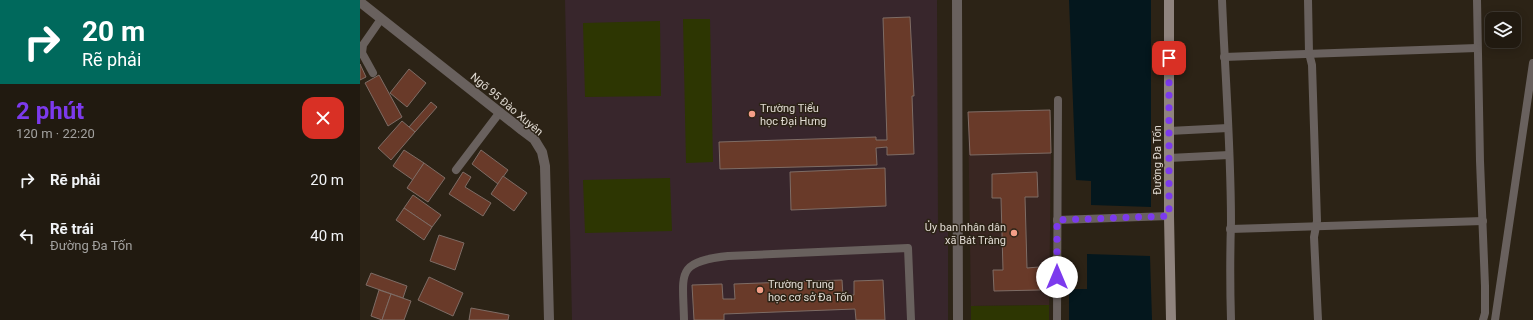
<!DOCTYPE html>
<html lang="vi">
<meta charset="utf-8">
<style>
body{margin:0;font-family:Roboto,sans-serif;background:#292319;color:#f1f3f6;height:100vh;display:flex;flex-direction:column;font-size:15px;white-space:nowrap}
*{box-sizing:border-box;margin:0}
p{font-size:13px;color:#a2a19f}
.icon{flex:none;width:22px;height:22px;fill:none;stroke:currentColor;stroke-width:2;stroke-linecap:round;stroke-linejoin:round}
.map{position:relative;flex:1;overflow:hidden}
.drawer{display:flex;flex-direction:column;background:#211a10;width:360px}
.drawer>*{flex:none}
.banner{background:#00695c;color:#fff;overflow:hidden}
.tools{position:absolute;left:1125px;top:12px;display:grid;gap:8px}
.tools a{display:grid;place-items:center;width:36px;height:36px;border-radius:8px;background:#211a10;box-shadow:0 2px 10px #0003,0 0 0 1px #3e3830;font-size:20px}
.pin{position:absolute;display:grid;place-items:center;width:34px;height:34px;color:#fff;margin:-17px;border-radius:8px;box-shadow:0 2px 6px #0006}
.me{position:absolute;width:44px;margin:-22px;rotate:0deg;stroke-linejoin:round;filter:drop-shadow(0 0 3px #0008)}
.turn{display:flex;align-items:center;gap:14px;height:84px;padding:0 16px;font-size:18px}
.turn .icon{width:52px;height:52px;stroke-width:2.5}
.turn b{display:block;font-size:28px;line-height:34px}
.round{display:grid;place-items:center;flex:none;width:42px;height:42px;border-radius:12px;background:#292319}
.summary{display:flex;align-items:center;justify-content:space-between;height:68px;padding:0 16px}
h1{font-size:24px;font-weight:700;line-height:30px;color:#7c3aed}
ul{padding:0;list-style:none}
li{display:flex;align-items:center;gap:12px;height:56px;padding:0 16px}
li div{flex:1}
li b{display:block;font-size:15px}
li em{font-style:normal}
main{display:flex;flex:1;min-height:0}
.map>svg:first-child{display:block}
.commercial{fill:#392622}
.education{fill:#38262c}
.green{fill:#2d3602}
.water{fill:#04171d}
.building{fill:#693a29;stroke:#7e6c65}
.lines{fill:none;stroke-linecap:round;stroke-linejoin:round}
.lane{stroke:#69615e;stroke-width:8}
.street{stroke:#69615e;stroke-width:10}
.secondary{stroke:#90847e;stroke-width:10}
.route{stroke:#7c3aed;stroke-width:7;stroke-dasharray:0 12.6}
.poi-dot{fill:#f49e87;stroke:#2c2316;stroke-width:1.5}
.labels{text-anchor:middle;stroke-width:3;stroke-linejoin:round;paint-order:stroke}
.street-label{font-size:11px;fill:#e0dad2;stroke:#2c2316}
.poi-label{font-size:11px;fill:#e0dad2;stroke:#2c2316;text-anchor:start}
</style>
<main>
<section class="drawer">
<div class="banner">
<div class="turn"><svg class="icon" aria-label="right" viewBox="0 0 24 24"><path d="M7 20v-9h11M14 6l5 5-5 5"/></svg><div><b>20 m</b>Rẽ phải</div></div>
</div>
<div class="summary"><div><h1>2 phút</h1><p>120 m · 22:20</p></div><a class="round" style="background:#d93025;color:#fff"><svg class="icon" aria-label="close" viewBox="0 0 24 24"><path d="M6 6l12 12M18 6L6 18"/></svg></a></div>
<ul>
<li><svg class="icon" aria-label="right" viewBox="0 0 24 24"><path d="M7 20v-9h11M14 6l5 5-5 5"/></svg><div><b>Rẽ phải</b></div><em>20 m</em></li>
<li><svg class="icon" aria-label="left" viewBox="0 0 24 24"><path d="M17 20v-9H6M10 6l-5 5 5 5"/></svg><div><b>Rẽ trái</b><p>Đường Đa Tốn</p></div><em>40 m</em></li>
</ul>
</section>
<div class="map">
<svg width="1173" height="320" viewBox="0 0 1173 320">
<rect width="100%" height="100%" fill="#2c2316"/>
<!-- commercial -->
<polygon class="commercial" points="690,110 691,153 689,305 611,306 608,112"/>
<!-- education -->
<polygon class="education" points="205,0 577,0 578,229 588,228 588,320 212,320"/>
<!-- green -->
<g class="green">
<polygon points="323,19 350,19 353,162 326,163"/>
<polygon points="300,21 301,96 225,97 223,23"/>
<polygon points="310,178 312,231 225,233 223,180"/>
<polygon points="689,305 689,320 611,320 611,306"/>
</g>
<!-- water -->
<g class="water">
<polygon points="709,0 791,0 791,207 731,205 731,181 716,180"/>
<polygon points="727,254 790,256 792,320 709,320 709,289 727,289"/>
</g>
<!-- building -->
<g class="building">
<polygon points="550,17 554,96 552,96 554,154 527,155 527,147 516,148 517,165 360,169 359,142 516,137 516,140 527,140 523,18"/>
<polygon points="0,64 6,77 0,80"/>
<polygon points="49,69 66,83 47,107 30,93"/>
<polygon points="19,75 42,117 28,126 5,83"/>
<polygon points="71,102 77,107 55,132 49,127"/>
<polygon points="690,110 691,153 610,155 608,112"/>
<polygon points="42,121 55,132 31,160 18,148"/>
<polygon points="44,150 64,163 53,180 33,166"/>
<polygon points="121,150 148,170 138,184 112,164"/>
<polygon points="64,163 85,178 68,202 47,188"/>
<polygon points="525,168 526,206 431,210 430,172"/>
<polygon points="103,172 111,177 105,187 131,203 123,216 89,194"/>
<polygon points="677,172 678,197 665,197 667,268 679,267 680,290 634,291 633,270 643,270 641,198 632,198 632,174"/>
<polygon points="143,176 167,193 154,211 131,194"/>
<polygon points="53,195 81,215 72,227 44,208"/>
<polygon points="44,208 72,227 64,240 36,220"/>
<polygon points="79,235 104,243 95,270 70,261"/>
<polygon points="11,273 47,286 43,298 6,285"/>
<polygon points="69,277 103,293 93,316 58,300"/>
<polygon points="482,280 483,296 494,295 494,281 523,280 525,320 496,320 495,309 364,314 364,320 334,320 332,285 362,284 363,299 375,299 374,284"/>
<polygon points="19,290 31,294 22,320 11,316"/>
<polygon points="31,294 51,301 44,320 22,320"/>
<polygon points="111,308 149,315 148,320 109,320"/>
</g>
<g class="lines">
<!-- lane -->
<g class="lane">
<path d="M862,0c3,74 9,148 9,222 -1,33 -1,65 0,98"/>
<polyline points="948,0 949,53 952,65 957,221 954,237 958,320"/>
<polyline points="1117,0 1120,161 1125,286 1125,313 1123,320"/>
<polyline points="864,57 1117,48"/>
<polyline points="13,73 2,53 3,45 21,19"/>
<polyline points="809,131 868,128"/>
<polyline points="809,158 869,155"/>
<polyline points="96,170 140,112"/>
<polyline points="697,220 809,216"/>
<polyline points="870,229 1123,221"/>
<path d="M324,320c-1,-47 -9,-58 44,-64l180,-8 3,72"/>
<polyline points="697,320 698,100"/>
<polyline points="1135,320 1173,63"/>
</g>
<!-- street -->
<g class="street">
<polyline points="597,0 598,320"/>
<polyline points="0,2 162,130 174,139 182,152 185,166 189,320"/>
</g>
<!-- secondary -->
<polyline class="secondary" points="809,0 809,216 811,320"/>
</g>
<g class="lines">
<!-- route -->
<polyline class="route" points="697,277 697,220 809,216 809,58"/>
</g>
<!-- markers -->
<g class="poi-dot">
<circle cx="392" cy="114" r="4"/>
<circle cx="654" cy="233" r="4"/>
<circle cx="400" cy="290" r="4"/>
</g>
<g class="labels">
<!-- street labels -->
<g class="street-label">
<text transform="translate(147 104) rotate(40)" y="4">Ngõ 95 Đào Xuyên</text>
<text transform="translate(797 160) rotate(-90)" y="4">Đường Đa Tốn</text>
</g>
<!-- poi labels -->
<g class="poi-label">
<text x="400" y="112">Trường Tiểu<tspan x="400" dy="13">học Đại Hưng</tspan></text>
<text x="646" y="231" text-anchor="end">Ủy ban nhân dân<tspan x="646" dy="13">xã Bát Tràng</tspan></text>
<text x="408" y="288">Trường Trung<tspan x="408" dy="13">học cơ sở Đa Tốn</tspan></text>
</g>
</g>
</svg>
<div class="tools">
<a><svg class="icon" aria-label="layers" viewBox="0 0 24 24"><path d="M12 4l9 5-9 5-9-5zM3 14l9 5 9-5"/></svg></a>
</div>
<div class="pin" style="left:809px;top:58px;background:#d93025"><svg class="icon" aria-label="arrive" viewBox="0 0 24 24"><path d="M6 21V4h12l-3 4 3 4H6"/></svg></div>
<svg class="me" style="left:697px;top:277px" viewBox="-20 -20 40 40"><circle r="19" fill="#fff"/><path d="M0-13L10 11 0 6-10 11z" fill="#7c3aed"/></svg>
</div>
</main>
